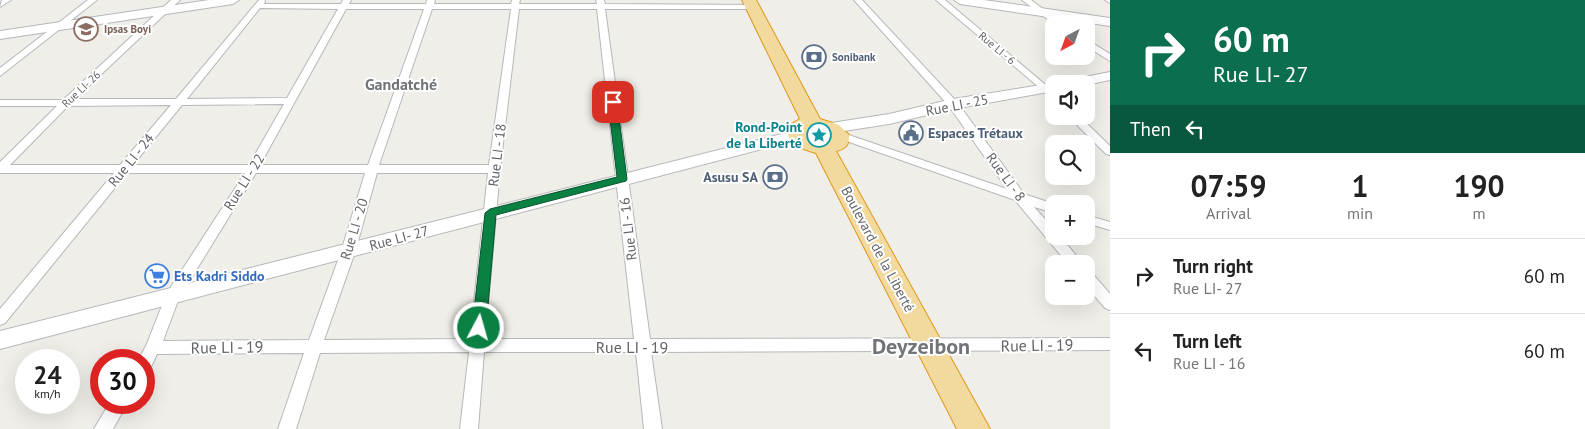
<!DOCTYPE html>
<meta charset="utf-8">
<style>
body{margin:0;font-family:"PT Sans",sans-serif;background:#f6f6f6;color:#222;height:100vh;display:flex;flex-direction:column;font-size:19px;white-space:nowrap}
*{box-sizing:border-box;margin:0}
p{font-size:16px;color:#767676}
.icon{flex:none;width:28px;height:28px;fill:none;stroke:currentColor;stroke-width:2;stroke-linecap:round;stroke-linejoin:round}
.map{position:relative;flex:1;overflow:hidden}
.details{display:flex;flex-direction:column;background:#fff;width:475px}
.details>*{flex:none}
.banner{background:#0b6e4f;color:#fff;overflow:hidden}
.needle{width:32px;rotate:221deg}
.controls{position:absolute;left:1045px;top:15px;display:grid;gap:10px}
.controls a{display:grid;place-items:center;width:50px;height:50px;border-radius:10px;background:#fff;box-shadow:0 5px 20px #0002;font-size:25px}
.speed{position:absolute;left:15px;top:349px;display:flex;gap:10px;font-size:25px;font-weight:700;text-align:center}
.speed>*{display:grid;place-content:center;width:65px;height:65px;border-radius:50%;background:#fff;box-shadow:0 5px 20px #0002;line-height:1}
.speed small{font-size:12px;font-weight:400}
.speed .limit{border:8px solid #d22;background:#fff;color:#111}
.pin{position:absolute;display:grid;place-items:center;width:42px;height:42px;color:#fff;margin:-21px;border-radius:10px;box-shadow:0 2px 8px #0006}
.me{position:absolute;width:55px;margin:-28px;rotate:6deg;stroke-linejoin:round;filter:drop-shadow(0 0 4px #0008)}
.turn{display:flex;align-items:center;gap:18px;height:105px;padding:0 20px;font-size:22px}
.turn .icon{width:65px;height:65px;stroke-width:2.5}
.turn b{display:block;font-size:35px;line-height:42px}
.then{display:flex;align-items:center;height:48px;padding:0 20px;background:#0003;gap:10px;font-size:19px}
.eta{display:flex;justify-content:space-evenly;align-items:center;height:85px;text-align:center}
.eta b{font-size:30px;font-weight:600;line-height:35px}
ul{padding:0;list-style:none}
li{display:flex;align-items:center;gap:15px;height:75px;padding:0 20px;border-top:1px solid #e0e0e0}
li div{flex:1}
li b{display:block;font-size:19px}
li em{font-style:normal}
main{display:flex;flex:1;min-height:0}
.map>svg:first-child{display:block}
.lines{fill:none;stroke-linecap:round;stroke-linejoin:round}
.street-casing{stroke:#b5b8bb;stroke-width:2}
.secondary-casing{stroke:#b4b7bb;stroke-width:2}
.highway-casing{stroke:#df9919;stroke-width:2}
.street{fill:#fff;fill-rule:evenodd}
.secondary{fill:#fff;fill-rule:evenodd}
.highway{fill:#f2d99d;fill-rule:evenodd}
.route{fill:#0b8043;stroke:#07532c}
.labels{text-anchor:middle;stroke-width:4;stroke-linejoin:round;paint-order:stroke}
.far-education-label{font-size:11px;font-weight:bold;fill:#785e54;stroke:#fff;text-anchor:start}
.far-street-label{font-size:11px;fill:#606367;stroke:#fff}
.far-service-label{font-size:11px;font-weight:bold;fill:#4e5e75;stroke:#fff;text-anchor:start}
.street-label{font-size:14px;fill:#606367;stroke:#fff}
.culture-label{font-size:14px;font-weight:bold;fill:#0d838f;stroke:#fff;text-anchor:end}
.service-label{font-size:14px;font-weight:bold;fill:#4e5e75;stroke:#fff;text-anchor:start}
.shop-label{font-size:14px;font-weight:bold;fill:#366cbe;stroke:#fff;text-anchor:start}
.far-district-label{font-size:16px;font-weight:bold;fill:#717579;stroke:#fff}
.near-street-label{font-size:16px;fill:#606367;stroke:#fff}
.near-district-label{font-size:22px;font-weight:bold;fill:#717579;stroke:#fff}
</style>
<main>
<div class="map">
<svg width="1110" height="429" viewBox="0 0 1110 429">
<rect width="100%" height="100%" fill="#f0eee8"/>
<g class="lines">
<!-- street casing -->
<g class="street-casing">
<g id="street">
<polygon points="2,0 11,0 0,7"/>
<polygon points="88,0 97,0 0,76 0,68"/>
<path d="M171,0h9l-105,99h101l83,-99h6l-1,4h77l2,-4h8l-2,4h77l1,-4h8l-1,4h77l1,-4h8l-1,4h78l-1,-4h8l1,4 151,1 1,2 -4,2h-148l45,330 460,-1v12l-459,2 11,77h-18l-8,-77h-152l-6,77h-18l9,-77 -149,1 -24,76h-18l26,-76 -147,1 -7,15 -6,2v-11h-6l8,-14 21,-53 78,-120h-118l-122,150 -5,2v-16l114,-136h-114v-11l57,-56h-57v-6h63zM260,8l78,1 -51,89 -100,1zM346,9h78l-56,156h-108zM432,9h79l-22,156h-110zM519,9h78l37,330h-149l15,-170zM284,104l-35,61h-116l49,-60zM171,105l-51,60h-110l58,-59zM256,173h109l-24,79 -32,88 -146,1 16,-43zM377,173h111l-18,166 -146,1 31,-88z"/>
<polygon points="854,0 862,0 957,102 1024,194 1054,204 1054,213 1034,207 1054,229 1054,236 1060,236 1083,264 1068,264 1015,200 835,137 834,135 835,133 843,133 1007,189 949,106"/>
<polygon points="936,0 945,0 1054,92 1054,100"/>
<polygon points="1022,0 1031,0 1063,24 1054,24"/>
<polygon points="1105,0 1110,0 1110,3"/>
<polygon points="1086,39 1110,54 1110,61 1086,46"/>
<polygon points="1068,116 1079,116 1110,146 1110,155 1106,154"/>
<polygon points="1086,215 1110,222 1110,230 1086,223"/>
<polygon points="1086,271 1091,272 1110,294 1110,310 1105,308 1086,286"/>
<polygon points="110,402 128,402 113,429 94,429"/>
</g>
</g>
<!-- secondary casing -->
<g class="secondary-casing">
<g id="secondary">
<polygon points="209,0 239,0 233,4 0,39 0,31"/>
<polygon points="954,0 984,0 1110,18 1110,26 960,4"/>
<polygon points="1110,72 1110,80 1086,85 1062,84 1064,81"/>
<polygon points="1054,83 1059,84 1054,84 1054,91 953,109 889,124 831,133 825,131 823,128 825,125 831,123 889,114 953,99"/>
<polygon points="798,130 804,132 806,135 804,138 0,349 0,331"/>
</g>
</g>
<!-- highway casing -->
<g class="highway-casing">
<path id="highway" d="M742,0h14l64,119 19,6 10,10c0,10 -3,14 -13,16l154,278h-33l-141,-276c-12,-3 -31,-10 -28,-25l3,-4 9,-5zM811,130h7l11,6v4c-9,2 -17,0 -22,-9z"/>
</g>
<!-- street -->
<use href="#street" class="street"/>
<!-- secondary -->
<use href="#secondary" class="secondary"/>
<!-- highway -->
<use href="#highway" class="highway"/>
</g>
<!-- route -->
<polygon class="route" points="609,100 613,100 617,102 627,179 626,181 496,215 486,328 484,332 479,333 474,332 472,328 485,213 490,209 617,177 608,102"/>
<!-- icons -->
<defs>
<g id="university-ring" transform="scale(1.25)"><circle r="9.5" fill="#fff" stroke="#8d6e63" stroke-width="1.5"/><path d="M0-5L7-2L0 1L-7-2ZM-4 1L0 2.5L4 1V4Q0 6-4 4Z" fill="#8d6e63"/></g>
<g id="bank-ring" transform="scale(1.25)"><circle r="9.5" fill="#fff" stroke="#5c6f8a" stroke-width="1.5"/><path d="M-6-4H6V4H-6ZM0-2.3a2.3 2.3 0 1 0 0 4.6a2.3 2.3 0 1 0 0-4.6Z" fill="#5c6f8a"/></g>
<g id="civic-ring" transform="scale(1.25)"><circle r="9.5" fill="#fff" stroke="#5c6f8a" stroke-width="1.5"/><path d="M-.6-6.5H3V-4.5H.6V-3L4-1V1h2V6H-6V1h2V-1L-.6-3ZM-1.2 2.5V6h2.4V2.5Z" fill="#5c6f8a"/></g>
<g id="sight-ring" transform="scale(1.25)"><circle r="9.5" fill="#fff" stroke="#0f9aa8" stroke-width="1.5"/><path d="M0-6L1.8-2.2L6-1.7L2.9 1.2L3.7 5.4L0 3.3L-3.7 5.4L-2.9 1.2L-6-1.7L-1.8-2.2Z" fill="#0f9aa8"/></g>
<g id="supermarket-ring" transform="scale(1.25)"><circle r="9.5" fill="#fff" stroke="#3f7fe0" stroke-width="1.5"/><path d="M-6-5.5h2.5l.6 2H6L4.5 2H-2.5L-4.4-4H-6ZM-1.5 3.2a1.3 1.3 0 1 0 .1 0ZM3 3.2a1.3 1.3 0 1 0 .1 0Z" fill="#3f7fe0"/></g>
</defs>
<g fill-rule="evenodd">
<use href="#university-ring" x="86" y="29"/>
<use href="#bank-ring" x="814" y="57"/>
<use href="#civic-ring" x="911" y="133"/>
<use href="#sight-ring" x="819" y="135"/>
<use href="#bank-ring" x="775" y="177"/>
<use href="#supermarket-ring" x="157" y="276"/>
</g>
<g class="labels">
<!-- far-education labels -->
<g class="far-education-label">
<text x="104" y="33">Ipsas Boyi</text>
</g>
<!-- far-street labels -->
<g class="far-street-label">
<text transform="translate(997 48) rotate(40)" y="4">Rue LI - 6</text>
<text transform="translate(81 89) rotate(-43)" y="4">Rue LI- 26</text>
</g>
<!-- far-service labels -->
<g class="far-service-label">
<text x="832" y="61">Sonibank</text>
</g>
<!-- street labels -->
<g class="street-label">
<text transform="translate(957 105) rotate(-11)" y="5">Rue LI - 25</text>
<text transform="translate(497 155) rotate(-83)" y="5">Rue LI - 18</text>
<text transform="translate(131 160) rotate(-51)" y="5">Rue LI - 24</text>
<text transform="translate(1006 177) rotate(54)" y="5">Rue LI - 8</text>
<text transform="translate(244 182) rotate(-58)" y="5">Rue LI - 22</text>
<text transform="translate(354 229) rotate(-73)" y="5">Rue LI - 20</text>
<text transform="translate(628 229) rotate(-97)" y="5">Rue LI - 16</text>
<text transform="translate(399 238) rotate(-15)" y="5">Rue LI- 27</text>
<text transform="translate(878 249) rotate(62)" y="5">Boulevard de la Liberté</text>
</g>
<!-- culture labels -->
<g class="culture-label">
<text x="802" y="132">Rond-Point<tspan x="802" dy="16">de la Liberté</tspan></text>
</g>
<!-- service labels -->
<g class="service-label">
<text x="928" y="138">Espaces Trétaux</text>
<text x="758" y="182" text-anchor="end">Asusu SA</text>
</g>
<!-- shop labels -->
<g class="shop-label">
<text x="174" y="281">Ets Kadri Siddo</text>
</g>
<!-- far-district labels -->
<g class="far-district-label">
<text x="401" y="90">Gandatché</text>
</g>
<!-- near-street labels -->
<g class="near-street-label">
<text transform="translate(1037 345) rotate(-1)" y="6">Rue LI - 19</text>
<text transform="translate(227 347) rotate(-1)" y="6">Rue LI - 19</text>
<text x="632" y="353">Rue LI - 19</text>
</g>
<!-- near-district labels -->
<g class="near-district-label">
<text x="921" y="354">Deyzeibon</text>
</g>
</g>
</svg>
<div class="controls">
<a><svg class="needle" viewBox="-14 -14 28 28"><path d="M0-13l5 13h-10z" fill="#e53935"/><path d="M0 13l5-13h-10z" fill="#767676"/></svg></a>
<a><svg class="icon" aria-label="sound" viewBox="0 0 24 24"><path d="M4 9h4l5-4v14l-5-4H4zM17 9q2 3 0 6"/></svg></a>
<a><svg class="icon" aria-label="search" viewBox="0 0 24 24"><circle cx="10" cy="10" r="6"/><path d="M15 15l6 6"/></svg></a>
<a>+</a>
<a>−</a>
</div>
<div class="speed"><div>24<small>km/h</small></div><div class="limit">30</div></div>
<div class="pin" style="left:613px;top:102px;background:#d93025"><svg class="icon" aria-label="arrive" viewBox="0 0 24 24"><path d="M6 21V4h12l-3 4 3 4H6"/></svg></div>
<svg class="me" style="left:479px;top:328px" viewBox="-20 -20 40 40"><circle r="17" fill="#0b8043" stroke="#fff" stroke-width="3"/><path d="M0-11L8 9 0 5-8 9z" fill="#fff"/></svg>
</div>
<section class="details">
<div class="banner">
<div class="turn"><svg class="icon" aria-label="right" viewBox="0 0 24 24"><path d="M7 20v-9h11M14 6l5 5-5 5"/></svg><div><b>60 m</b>Rue LI- 27</div></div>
<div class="then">Then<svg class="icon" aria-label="left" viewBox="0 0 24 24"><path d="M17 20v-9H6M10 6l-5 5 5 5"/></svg></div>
</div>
<div class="eta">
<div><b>07:59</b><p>Arrival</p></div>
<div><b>1</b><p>min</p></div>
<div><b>190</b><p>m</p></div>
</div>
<ul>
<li><svg class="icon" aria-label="right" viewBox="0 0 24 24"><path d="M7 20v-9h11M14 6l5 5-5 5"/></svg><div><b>Turn right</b><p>Rue LI- 27</p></div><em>60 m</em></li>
<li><svg class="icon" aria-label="left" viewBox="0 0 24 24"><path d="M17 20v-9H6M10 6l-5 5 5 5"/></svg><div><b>Turn left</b><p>Rue LI - 16</p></div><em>60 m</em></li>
</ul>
</section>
</main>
